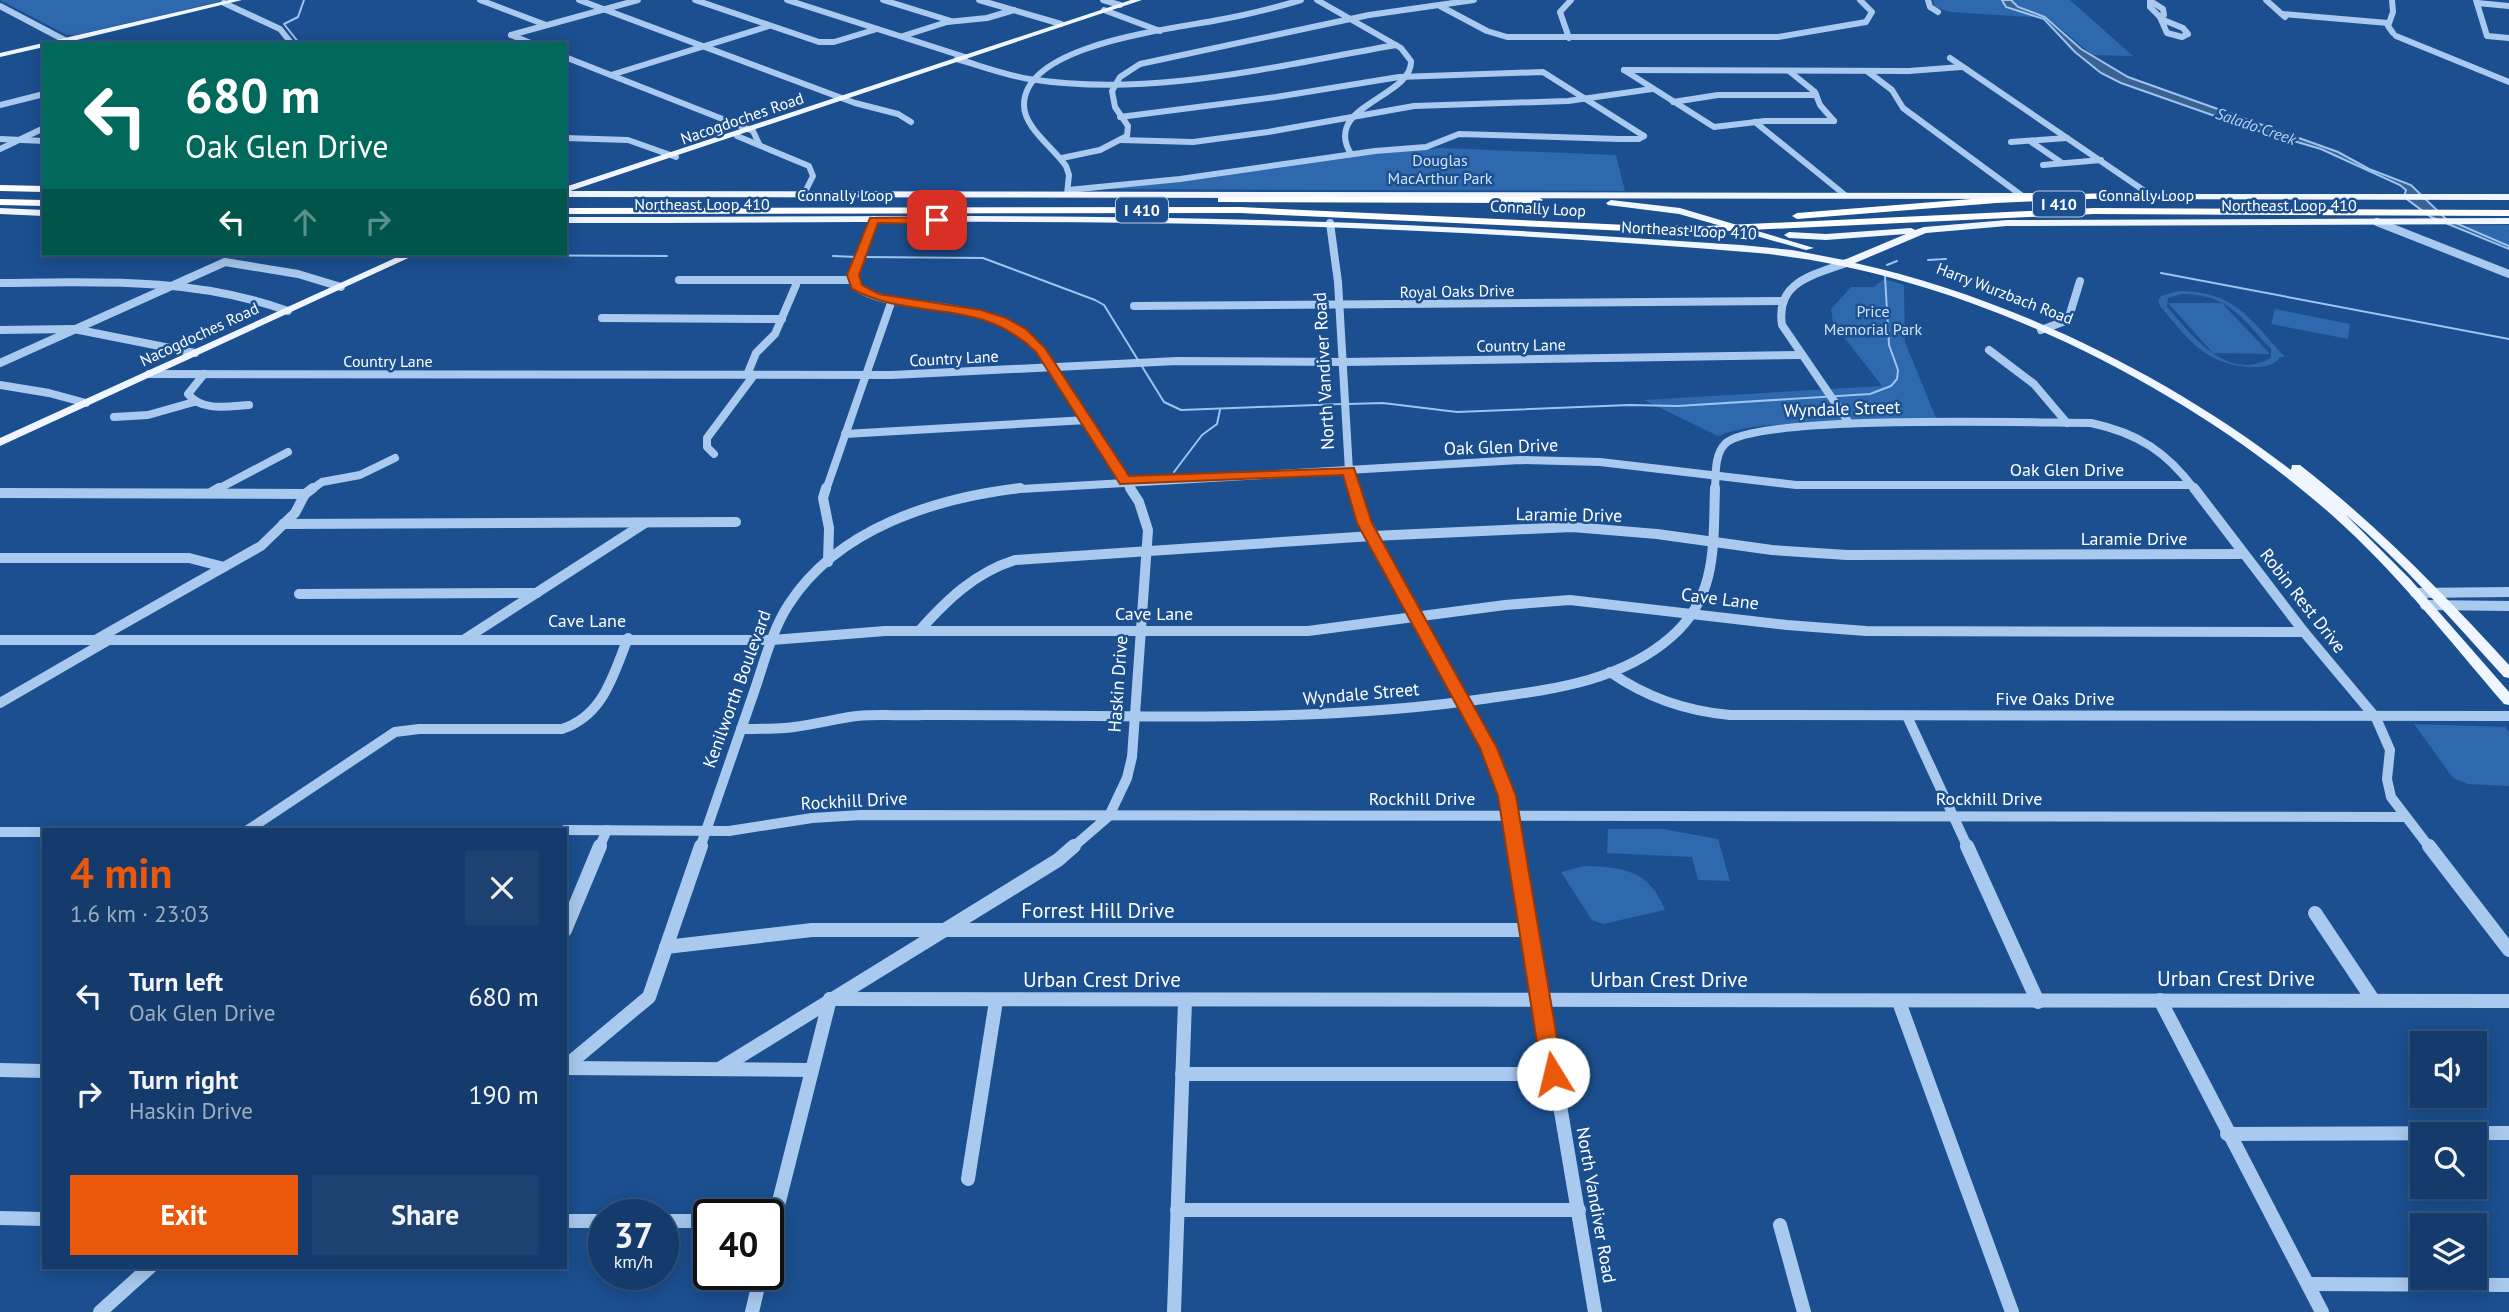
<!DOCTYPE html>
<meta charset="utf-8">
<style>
body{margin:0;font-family:"PT Sans",sans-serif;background:#1d4271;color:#f1f3f6;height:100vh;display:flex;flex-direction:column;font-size:26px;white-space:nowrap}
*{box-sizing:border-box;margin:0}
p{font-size:23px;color:#9dadc1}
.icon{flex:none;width:38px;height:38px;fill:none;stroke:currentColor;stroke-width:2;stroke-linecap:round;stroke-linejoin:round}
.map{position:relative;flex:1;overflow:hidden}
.sheet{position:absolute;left:42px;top:828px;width:525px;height:441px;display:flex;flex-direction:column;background:#143b6b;border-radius:0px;box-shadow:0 4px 18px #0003,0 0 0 2px #33557e}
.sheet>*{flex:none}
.banner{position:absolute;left:42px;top:42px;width:525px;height:214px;border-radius:0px;box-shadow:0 4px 18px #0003,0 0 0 2px #33557e;background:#00695c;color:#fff;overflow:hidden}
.controls{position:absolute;left:2410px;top:1031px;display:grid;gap:14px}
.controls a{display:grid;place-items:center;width:77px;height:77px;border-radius:0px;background:#143b6b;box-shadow:0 4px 18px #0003,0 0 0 2px #33557e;font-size:35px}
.speed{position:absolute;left:588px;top:1199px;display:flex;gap:14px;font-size:35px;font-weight:700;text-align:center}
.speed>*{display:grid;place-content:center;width:91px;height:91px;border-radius:50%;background:#143b6b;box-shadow:0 4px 18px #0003,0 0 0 2px #33557e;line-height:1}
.speed small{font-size:18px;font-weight:400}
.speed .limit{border:4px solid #111;border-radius:10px;background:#fff;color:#111}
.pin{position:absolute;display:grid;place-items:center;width:60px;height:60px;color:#fff;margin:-30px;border-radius:14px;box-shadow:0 4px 10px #0006}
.me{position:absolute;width:77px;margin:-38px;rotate:351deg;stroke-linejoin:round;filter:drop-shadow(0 0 5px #0008)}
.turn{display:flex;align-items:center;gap:24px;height:147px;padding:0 28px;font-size:32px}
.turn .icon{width:91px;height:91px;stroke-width:2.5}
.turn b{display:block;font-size:49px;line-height:60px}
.lanes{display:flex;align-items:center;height:66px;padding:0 28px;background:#0003;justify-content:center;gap:35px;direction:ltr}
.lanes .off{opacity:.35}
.round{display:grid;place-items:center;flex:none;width:74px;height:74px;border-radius:0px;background:#1d4271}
.headline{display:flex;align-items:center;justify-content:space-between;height:119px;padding:0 28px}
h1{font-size:42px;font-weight:800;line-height:52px;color:#ea580c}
.cta{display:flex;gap:14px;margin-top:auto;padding:14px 28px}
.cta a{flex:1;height:80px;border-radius:0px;background:#ea580c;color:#fff;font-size:28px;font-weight:800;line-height:80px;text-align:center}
.cta a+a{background:#1d4271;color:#f1f3f6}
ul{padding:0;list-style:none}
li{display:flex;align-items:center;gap:21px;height:98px;padding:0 28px}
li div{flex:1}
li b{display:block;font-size:26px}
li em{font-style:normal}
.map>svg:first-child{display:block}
.green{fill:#2e69ad;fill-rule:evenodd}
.water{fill:#3c6290;stroke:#9cc4f0;stroke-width:2}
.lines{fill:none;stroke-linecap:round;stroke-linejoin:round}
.stream{stroke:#9cc4f0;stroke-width:2}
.minor-far3{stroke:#a9c9ee;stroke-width:6}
.minor-far2{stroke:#a9c9ee;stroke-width:8}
.minor-far1{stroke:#a9c9ee;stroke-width:10}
.minor{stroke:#a9c9ee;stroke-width:14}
.major{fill:#f0f6ff;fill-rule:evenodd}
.highway{fill:#fff;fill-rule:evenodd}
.route{fill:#ea580c;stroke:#983908;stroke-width:2}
.labels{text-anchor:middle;stroke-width:5;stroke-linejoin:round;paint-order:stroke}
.far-street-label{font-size:16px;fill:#fff;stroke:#1b4f8f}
.far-water-label{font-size:16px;font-style:italic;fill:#b5d3f5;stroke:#1b4f8f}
.far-park-label{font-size:16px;fill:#cfe3fa;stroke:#1b4f8f}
.shield{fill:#1b4f8f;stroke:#bbcadd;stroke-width:2}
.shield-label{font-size:16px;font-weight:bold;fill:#fff}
.street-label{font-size:18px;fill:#fff;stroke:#1b4f8f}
.near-street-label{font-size:21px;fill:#fff;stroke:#1b4f8f}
</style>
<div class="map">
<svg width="2509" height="1312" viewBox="0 0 2509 1312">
<rect width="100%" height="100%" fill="#1b4f8f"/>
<!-- green -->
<g class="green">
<polygon points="0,0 226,0 76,35 67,35"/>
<polygon points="1933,0 2070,0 2133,56 2092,55 2048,18 1950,12 1935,7"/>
<polygon points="1441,148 1616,155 1625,191 1106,189 1372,154"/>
<polygon points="2509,225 2509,249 2451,226"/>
<path d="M1884,279l20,6 1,57 31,76c-45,0 -88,2 -132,5 -30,2 -59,2 -86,13l-74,-36 238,-14 -49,-63 -2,-14 20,-22h23z"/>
<path d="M2178,291c57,0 72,28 107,66h-5c-5,8 -15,10 -24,10 -50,0 -67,-27 -96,-61l-2,-5 3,-5zM2182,294c46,0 60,24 89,55v9c-44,25 -79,-23 -104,-51l1,-9z"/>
<polygon points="2168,303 2222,303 2270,354 2213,353"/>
<polygon points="2275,309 2350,324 2348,339 2271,324"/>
<polygon points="2414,724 2505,727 2509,732 2509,786 2468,784 2453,778"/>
<polygon points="1608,829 1663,829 1718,839 1730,881 1698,880 1692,857 1607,853"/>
<path d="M1584,866c40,1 65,4 81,44l-62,14 -11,-4 -31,-48z"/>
</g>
<!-- water -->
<polygon class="water" points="2002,0 2011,0 2018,7 2045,17 2081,49 2128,77 2338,152 2369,169 2411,185 2446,219 2509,246 2509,249 2431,217 2404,197 2406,190 2400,185 2321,149 2249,128 2121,83 2101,73 2075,52 2044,19 2006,7"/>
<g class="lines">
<!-- stream -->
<g class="stream">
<polyline points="299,43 284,24 298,17 304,0"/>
<polyline points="419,255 667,256"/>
<polyline points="833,256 857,257"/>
<polyline points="864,257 983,258 1095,300 1104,305 1164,402 1181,410 1342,404"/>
<polyline points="1928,260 1946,259"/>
<polyline points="1887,265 1897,261"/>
<polyline points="2161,273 2509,339"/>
<polyline points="1348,404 1383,403 1457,412 1629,405 1678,406 1870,394 1891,386 1897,379 1898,370 1889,345 1885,276"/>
<polyline points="1174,472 1202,435 1217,424 1220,410"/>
</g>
<!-- minor-far3 -->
<g class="minor-far3">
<polyline points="480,0 546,25"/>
<polyline points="579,0 855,103 898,114 911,122"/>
<polyline points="695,0 819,42 834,42 877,29"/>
<polyline points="787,0 965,57"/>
<polyline points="883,0 951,21"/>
<polyline points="979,0 1061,24"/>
<polyline points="1103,0 1120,5"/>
<path d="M1317,0l84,48 10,13c2,36 -90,45 -60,93"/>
<polyline points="1928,0 1930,7 1938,12"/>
<polyline points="2150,0 2150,7 2160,17 2164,15 2163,9 2152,2"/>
<polyline points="2266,0 2285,17"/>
<polyline points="2392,0 2393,12 2388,26 2393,33"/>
<polyline points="2476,0 2487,36 2509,38"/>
<polyline points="224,3 280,29 292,44"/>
<polyline points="2477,3 2509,6"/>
<polyline points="0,6 72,44"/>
<polyline points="1440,6 1487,31 1507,37 1778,37 1866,22 1872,12 1860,0"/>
<polyline points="1104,10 1160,31"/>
<polyline points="2282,14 2388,23"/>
<polyline points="2160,17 2167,33 2182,37 2188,34 2183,28 2161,19"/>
<polyline points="511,35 638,0"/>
<polyline points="511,35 533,44"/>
<polyline points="903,36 947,22 987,18 1014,10"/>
<polyline points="2396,36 2509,82"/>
<polyline points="1569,38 1560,12 1571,0"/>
<polyline points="565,57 753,131 759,144"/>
<polyline points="1950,58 2152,196"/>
<path d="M957,59c24,7 48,16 72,20 123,19 246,-13 367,-34"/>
<polyline points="1624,70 1909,71 1961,67"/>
<polyline points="1624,70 1714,127 1765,121 1834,121"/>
<polyline points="1789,71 1815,92 1820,105 1834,121"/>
<polyline points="1867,71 1892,90 1903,108 2021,195"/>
<polyline points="611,75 769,26"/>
<polyline points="1673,102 1718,95 1816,95"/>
<polyline points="0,105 44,94"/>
<polyline points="1120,117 1276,97 1399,77 1543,72 1644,136"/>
<polyline points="1755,122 1845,195"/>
<polyline points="737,136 809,166 813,176 804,194"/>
<polyline points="565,138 628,140 676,157"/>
<polyline points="0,139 44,141"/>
<polyline points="1121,140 1193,142 1268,132 1414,106 1568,101 1652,89"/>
<polyline points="2030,141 2062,163"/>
<polyline points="2011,142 2067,138"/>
<polyline points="0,149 44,128"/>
<polyline points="1062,158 1100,150 1127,136 1128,126 1115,107 1112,91 1120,77 1140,64 1369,15 1474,0"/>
<polyline points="2043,165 2101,160"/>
<polyline points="1068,190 1180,179 1375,151 1426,147 1459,134 1619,139 1639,139 1644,136"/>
<path d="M1067,194l2,-19 -3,-9c-12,-18 -42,-38 -42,-61 0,-61 149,-76 194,-85 28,-5 56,-12 83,-20"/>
</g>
<!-- minor-far2 -->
<g class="minor-far2">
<path d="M874,220l-21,55 3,12c19,12 40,14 62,17 46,5 89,12 123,46l90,140"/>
<polyline points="2377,222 2509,274"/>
<polyline points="1330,223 1338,282 1349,471 1354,490"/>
<path d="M1846,263c-33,12 -71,19 -64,62l67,98"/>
<polyline points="679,280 853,280"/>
<path d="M0,283c98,-1 194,-6 288,28"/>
<polyline points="1134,306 1780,301"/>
<polyline points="602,318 782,319"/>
<polyline points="0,330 74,329 195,353"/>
<polyline points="2041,330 2068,320 2080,281"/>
<polyline points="1989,350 2034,384 2067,423"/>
<polyline points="0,363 225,262 298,274 341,287"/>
<polyline points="149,374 892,375 1177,361 1343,362 1802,355"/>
<path d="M204,374l-16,20c14,18 41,12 61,11"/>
<polyline points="747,375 756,353 775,334 796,285"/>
<polyline points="0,385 49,393 86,403"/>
<polyline points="114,417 148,415 194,402"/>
<polyline points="845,434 1087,420"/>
<polyline points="714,454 707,447 707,438 754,375"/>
<polyline points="216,490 288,452"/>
<polyline points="311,490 322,482 360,475 395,458"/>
<polyline points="826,490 892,300"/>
<polyline points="1004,490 1520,460 1600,462 1796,485 2191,485"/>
<path d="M1715,490c1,-14 -1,-35 10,-46 28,-30 311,-21 366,-21 47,10 76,29 104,67"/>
</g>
<!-- minor-far1 -->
<g class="minor-far1">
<polyline points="826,488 823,498 829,528 828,562"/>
<polyline points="1353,488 1358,506 1489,748 1507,796 1516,848"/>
<polyline points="2194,488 2304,632 2376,718 2390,750 2387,779 2391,797 2430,848"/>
<polyline points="212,492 219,488"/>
<polyline points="0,493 305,494"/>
<polyline points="305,494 313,488"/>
<polyline points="283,524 736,522"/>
<polyline points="0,558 189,558 224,567"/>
<polyline points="2415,593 2509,592"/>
<polyline points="299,594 537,593"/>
<polyline points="2425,605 2509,606"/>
<path d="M919,631c28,-31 55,-58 96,-71l357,-24 200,-9 85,7 115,16 75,5 397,-1"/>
<polyline points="97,639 261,546 295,513 305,494"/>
<polyline points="465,639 645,523"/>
<polyline points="0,640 772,640 885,631 1308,631 1505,605 1570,600 1787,625 1866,631 2304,632"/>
<path d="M1610,672c37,26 75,39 120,43l779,1"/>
<polyline points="0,703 107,641"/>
<polyline points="1907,716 1968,848"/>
<path d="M741,729c15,0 30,0 44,-1 24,-2 48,-9 72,-12 22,-2 45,0 67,-1 189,-1 378,11 566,-17 64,-9 131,-17 181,-61 47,-41 42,-92 44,-149"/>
<path d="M248,830l147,-98 24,-3h143c42,-14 51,-54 66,-91"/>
<polyline points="565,830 729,831 812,818 861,815 2406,817"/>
<polyline points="0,832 44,832"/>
<polyline points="599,848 607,830"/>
<path d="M700,848c18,-52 36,-104 54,-156 10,-29 18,-62 35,-88 49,-76 147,-106 231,-116"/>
<polyline points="1072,848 1109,816 1127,778 1132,757 1148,530 1139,502 1130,488"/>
</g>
<!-- minor -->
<g class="minor">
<polyline points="1516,846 1595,1312"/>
<polyline points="1967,846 2038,1002"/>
<polyline points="2429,846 2509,950"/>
<polyline points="2315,913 2373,1000"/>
<polyline points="565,930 600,846"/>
<polyline points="666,947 812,930 1530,930"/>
<polyline points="830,999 2509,1001"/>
<polyline points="2160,1000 2322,1312"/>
<polyline points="1899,1002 2012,1312"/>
<polyline points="565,1067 649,997 701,846"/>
<polyline points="565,1068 810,1070"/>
<polyline points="721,1068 1058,860 1074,846"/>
<polyline points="0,1070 44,1071"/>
<polyline points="1182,1074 1553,1074"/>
<polyline points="2227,1134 2509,1133"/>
<polyline points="968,1179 996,1001"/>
<polyline points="1177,1210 1579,1210"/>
<polyline points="0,1218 44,1219"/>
<polyline points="565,1221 604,1221"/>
<polyline points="663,1221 709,1221"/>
<polyline points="1780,1225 1804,1312"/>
<polyline points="768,1245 830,999"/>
<polyline points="2308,1284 2509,1285"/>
<polyline points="100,1312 150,1267"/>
<polyline points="752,1312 761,1274"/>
<polyline points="1174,1312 1185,1001"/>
</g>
<!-- major -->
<g class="major">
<polygon points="229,0 242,0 60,44 44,44 44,47 0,57 0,53"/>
<polygon points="1131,0 1142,0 570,191 2055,193 2060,196 2055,199 565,197 565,187"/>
<polygon points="2093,194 2509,194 2509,200 2096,199 2091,196"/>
<polygon points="1611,200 1680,208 1814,248 1806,250 1679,214 1608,205 1606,203"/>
<polygon points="0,208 44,210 44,216 0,214"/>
<path d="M565,217c243,0 485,-4 728,4 149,4 299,14 448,24l51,5 52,10 62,-26 -80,6 -37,-2 -5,-3 5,-3 37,2 85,-6 4,2 9,-3 83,-7 502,-2v6l-502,2 -81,7 -71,30c154,34 311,111 436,207l1,-5h8c77,60 144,129 209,200v13l-5,-1c-51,-56 -101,-114 -159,-163l65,65 99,113v13l-5,-1c-55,-64 -108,-132 -171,-188 -150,-133 -374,-244 -575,-263 -155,-13 -311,-22 -467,-27 -242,-7 -484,-3 -726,-3z"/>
<polygon points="404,254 417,254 0,446 0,438"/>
</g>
<!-- highway -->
<g class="highway">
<polygon points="0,185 44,186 44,192 0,191"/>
<polygon points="2108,193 2113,196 2112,198 1996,203 1797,219 1792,216 1797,213 1996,197"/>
<polygon points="1222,197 1538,197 1543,200 1538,203 1218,202 1218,198"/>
<polygon points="0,199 44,200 44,206 0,205"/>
<polygon points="1240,207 1628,225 1707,226 2094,208 2509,210 2509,216 2094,214 1707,232 1628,231 1240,213 565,214 565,208"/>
</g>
</g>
<!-- route -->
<path class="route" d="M870,218l67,-1 5,3 -5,4 -59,-1 -19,52 3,10 17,9 102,16 25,8 20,11 19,19 84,128 225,-8 18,55 125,225 19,48 47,278 -3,6 -7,2 -8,-2 -3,-6 -44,-278 -18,-48 -123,-225 -14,-48 -223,9 -84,-132c-59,-57 -119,-29 -184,-63l-5,-14z"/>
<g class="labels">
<!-- far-street labels -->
<g class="far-street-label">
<text transform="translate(742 118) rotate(-19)" y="6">Nacogdoches Road</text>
<text x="845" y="201">Connally Loop</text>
<text x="2146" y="201">Connally Loop</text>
<text x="702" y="210">Northeast Loop 410</text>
<text x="2289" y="211">Northeast Loop 410</text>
<text transform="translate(1538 208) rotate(3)" y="6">Connally Loop</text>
<text transform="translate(1689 230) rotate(3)" y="6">Northeast Loop 410</text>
<text transform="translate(1457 291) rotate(-1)" y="6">Royal Oaks Drive</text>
<text transform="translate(2005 293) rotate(21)" y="6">Harry Wurzbach Road</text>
<text transform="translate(199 334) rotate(-25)" y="6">Nacogdoches Road</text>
<text transform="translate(1521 345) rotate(-1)" y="6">Country Lane</text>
<text transform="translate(954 358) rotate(-3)" y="6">Country Lane</text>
<text x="388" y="367">Country Lane</text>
</g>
<!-- far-water labels -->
<g class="far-water-label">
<text transform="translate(2256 126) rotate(19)" y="6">Salado Creek</text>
</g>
<!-- far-park labels -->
<g class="far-park-label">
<text x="1440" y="166">Douglas<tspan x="1440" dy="18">MacArthur Park</tspan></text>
<text x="1873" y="317">Price<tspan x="1873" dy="18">Memorial Park</tspan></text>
</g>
<!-- shield labels -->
<g class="shield">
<rect x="2033" y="191.5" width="52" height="25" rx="5"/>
<rect x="1116" y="197.5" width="52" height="25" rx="5"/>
</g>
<g class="shield-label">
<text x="2059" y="210">I 410</text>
<text x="1142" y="216">I 410</text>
</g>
<!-- street labels -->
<g class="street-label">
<text transform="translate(1324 371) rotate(-93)" y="6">North Vandiver Road</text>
<text transform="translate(1842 409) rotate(-2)" y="6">Wyndale Street</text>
<text transform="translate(1501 447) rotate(-2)" y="6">Oak Glen Drive</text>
<text x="2067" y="476">Oak Glen Drive</text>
<text transform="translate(1569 515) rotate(1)" y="6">Laramie Drive</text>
<text x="2134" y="545">Laramie Drive</text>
<text transform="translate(1720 599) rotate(7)" y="6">Cave Lane</text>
<text transform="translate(2303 601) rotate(52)" y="6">Robin Rest Drive</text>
<text x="1154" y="620">Cave Lane</text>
<text x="587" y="627">Cave Lane</text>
<text transform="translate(1118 684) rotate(-86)" y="6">Haskin Drive</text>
<text transform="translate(737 689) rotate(-70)" y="6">Kenilworth Boulevard</text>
<text transform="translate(1361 694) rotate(-5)" y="6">Wyndale Street</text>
<text x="2055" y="705">Five Oaks Drive</text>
<text x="1422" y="805">Rockhill Drive</text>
<text x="1989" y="805">Rockhill Drive</text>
<text transform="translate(854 801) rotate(-3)" y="6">Rockhill Drive</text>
<text transform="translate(1596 1205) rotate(80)" y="6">North Vandiver Road</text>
</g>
<!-- near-street labels -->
<g class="near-street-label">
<text x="1098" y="918">Forrest Hill Drive</text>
<text x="2236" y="986">Urban Crest Drive</text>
<text x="1102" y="987">Urban Crest Drive</text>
<text x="1669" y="987">Urban Crest Drive</text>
</g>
</g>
</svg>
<div class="controls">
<a><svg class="icon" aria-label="sound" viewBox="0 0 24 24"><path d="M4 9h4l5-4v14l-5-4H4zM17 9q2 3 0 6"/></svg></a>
<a><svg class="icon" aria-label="search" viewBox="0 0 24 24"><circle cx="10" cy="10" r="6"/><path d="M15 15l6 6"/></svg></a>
<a><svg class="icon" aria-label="layers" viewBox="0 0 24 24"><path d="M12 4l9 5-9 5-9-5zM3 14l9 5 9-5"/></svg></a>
</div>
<div class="speed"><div>37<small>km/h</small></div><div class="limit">40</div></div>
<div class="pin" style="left:937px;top:220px;background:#d93025"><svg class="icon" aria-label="arrive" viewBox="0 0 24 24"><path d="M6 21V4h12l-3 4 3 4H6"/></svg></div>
<svg class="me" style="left:1553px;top:1074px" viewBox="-20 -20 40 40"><circle r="19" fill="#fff"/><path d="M0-13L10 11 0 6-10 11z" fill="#ea580c"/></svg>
<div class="banner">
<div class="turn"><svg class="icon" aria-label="left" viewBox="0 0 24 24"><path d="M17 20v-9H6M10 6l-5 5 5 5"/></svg><div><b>680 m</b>Oak Glen Drive</div></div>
<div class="lanes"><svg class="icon" aria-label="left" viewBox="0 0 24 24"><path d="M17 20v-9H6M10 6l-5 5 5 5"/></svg><svg class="icon off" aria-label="ahead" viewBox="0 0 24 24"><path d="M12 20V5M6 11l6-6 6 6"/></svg><svg class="icon off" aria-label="right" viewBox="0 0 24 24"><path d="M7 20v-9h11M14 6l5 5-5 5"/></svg></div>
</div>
<section class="sheet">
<div class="headline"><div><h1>4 min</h1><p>1.6 km · 23:03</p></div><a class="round"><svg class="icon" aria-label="close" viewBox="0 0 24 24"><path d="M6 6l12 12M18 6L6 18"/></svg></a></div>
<ul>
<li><svg class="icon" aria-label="left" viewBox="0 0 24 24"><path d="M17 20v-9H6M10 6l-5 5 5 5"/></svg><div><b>Turn left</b><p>Oak Glen Drive</p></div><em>680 m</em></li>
<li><svg class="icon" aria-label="right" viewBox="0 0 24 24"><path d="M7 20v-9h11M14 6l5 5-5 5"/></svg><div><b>Turn right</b><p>Haskin Drive</p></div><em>190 m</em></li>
</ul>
<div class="cta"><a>Exit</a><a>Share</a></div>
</section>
</div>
